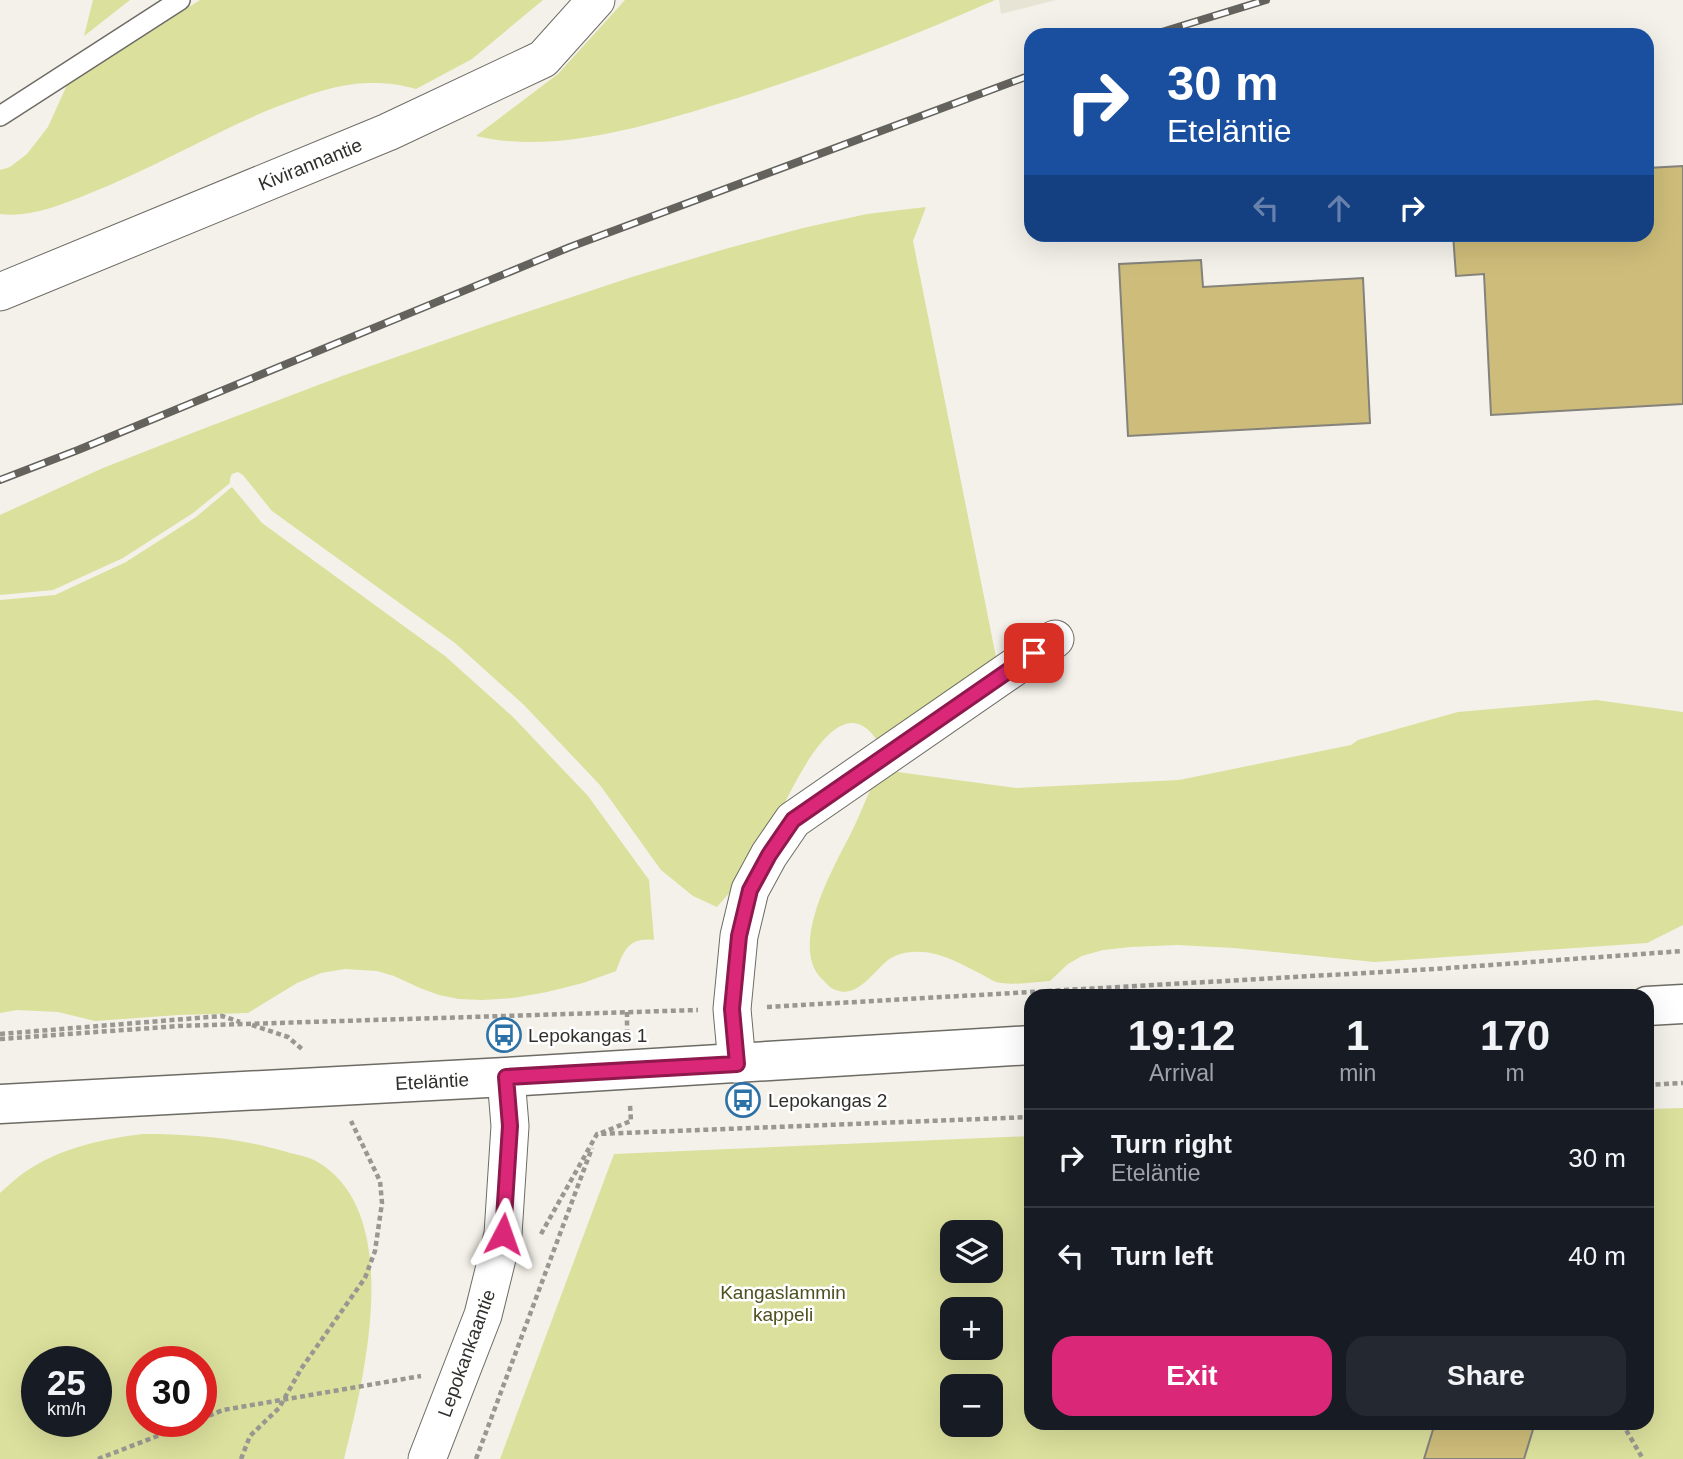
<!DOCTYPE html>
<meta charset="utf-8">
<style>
body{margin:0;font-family:Helvetica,sans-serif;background:#242831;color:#f1f3f6;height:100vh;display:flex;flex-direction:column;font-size:26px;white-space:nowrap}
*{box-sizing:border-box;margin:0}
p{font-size:23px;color:#9ea1a6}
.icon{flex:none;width:38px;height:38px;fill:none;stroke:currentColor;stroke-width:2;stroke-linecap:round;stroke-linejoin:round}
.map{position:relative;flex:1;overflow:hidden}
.drawer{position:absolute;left:1024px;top:989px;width:630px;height:441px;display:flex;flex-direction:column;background:#171b24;border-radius:21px;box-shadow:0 7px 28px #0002}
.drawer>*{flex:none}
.hud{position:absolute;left:1024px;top:28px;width:630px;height:214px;border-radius:21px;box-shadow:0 7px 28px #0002;background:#1a4fa0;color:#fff;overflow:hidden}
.tools{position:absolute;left:940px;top:1220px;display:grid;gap:14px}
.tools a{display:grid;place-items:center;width:63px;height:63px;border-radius:14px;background:#171b24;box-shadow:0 7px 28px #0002;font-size:35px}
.speed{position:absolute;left:21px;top:1346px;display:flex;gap:14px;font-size:35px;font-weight:700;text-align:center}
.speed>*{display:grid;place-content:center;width:91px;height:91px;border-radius:50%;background:#171b24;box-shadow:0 7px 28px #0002;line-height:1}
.speed small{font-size:18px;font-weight:400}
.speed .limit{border:10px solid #d22;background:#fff;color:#111}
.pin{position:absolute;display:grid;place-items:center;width:60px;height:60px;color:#fff;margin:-30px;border-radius:14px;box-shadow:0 4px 10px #0006}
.me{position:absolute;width:77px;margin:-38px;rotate:4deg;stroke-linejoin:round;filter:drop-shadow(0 0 5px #0008)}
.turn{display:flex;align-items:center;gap:24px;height:147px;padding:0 28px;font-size:32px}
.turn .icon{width:91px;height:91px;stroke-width:2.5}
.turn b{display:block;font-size:49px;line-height:60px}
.lanes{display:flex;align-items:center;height:66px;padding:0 28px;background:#0003;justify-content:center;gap:35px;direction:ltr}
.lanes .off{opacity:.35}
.eta{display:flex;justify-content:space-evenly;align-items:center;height:119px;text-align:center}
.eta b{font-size:42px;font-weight:600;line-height:49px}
.button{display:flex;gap:14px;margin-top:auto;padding:14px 28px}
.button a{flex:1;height:80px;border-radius:21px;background:#db2777;color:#fff;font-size:28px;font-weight:600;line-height:80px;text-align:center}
.button a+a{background:#242831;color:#f1f3f6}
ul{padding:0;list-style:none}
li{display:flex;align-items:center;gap:21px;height:98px;padding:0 28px;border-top:2px solid #363941}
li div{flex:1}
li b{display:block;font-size:26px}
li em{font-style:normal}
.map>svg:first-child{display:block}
.built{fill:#e8e4d5}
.green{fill:#dbe09c;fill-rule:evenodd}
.building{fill:#cebd7a;stroke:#84827b;stroke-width:2}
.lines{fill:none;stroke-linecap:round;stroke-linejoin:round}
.service-casing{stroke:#6d6b64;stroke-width:22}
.minor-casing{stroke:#6d6b64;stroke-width:39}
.tertiary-casing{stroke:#6d6b64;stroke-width:41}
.path{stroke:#989791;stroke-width:4.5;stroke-dasharray:5 3.5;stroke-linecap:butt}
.service{stroke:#fff;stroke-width:19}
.minor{stroke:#fff;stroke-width:37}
.tertiary{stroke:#fff;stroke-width:38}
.rail-casing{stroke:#63625d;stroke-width:8}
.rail{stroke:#fff;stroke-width:5;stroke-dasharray:16;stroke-linecap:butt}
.route-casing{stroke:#8e194d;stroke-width:18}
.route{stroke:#db2777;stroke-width:12}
.labels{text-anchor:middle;stroke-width:5;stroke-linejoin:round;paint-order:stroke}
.street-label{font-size:19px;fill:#302f2c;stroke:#fff}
.poi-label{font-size:19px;fill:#302f2c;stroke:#fff;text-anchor:start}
.park-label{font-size:19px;fill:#4e501e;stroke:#fff}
</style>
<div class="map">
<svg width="1683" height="1459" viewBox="0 0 1683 1459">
<rect width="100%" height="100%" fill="#f3f1e9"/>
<!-- built -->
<polygon class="built" points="999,0 1056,0 1001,14"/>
<!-- green -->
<g class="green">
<polygon points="93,0 130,0 84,36"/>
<path d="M200,0h343l-71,59 -56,30c-14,-4 -27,-6 -42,-6 -34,-1 -66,12 -98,24 -64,26 -124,62 -188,87 -27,11 -59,24 -88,20v-44l10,-3 17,-13 21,-27 19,-42z"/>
<path d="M625,0h370c-93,41 -187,77 -284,106 -72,22 -160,48 -235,30l82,-62z"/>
<path d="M926,207l-13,34 83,416 -118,85c-40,-64 -88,53 -103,80 -7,15 -15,29 -24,43 -9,15 -23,29 -34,42l-24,-11 -32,-26 -61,-85 -76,-80 -69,-62 -183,-132 -29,-36 -5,-3 -6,2 -2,4v5l-37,30 -70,45 -70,32 -53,5v-80l103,-47 97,-38 142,-54 155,-54 135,-45 93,-28 78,-21 64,-14z"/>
<path d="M232,487l30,36 183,133 68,61 75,79 61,84 5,60c-25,-3 -30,10 -38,31l-33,12 -36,9 -34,6 -31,2 -23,-1 -20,-4 -19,-7 -26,-12 -17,-5 -32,-2 -24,4 -24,10 -49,30 -70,2 -83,6 -37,-9 -41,-2 -17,3v-413l55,-5 71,-33 70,-45z"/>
<path d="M1596,700l87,12v213l-36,18 -272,19 -141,-14 -57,-3 -46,2 -28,3 -21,6 -14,8 -18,17c-14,1 -34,4 -48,2 -6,0 -14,-5 -19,-8 -22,-11 -45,-25 -70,-23 -9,0 -18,3 -25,8 -14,11 -31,39 -52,30 -5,-1 -9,-6 -13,-10 -36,-33 11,-113 28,-147 6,-10 20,-48 25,-53 4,-3 10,-6 14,-9l126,17 163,-8 172,-35 7,-5 100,-28z"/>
<path d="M1683,1108v351h-1183l114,-305 417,-18v287h616v-314zM952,1232h38v38h-38zM952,1309h38v39h-38zM952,1386h38v38h-38z"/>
<path d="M143,1134c50,0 99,4 147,19 9,2 18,4 26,8 90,51 48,218 28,298h-344v-266c8,-7 16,-15 25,-21 35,-24 77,-33 118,-38zM37,1362h59v59h-59zM142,1362h59v59h-59z"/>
</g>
<!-- building -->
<g class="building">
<polygon points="1683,166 1683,404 1491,415 1484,274 1456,276 1453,234 1647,234 1647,168"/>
<polygon points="1201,260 1203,287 1363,278 1370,423 1128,436 1119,264"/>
<polygon points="1435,1423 1535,1423 1524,1459 1424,1459"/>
</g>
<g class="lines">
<!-- service casing -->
<g class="service-casing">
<polyline id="service" points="0,116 180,0"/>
</g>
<!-- minor casing -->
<g class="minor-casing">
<g id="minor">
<polyline points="0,292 388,132 543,59 596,0"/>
<polyline points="737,1064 732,1009 739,936 750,890 769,855 793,820 1055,639"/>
<polyline points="427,1459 483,1315 503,1234 510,1126 506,1077"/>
</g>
</g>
<!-- tertiary casing -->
<g class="tertiary-casing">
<g id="tertiary">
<polyline points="1647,1006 1683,1004"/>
<polyline points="0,1104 506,1077 1031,1045"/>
</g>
</g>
<!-- path -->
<g class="path">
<polyline points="767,1007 1435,969 1683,951"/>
<polyline points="627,1012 627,1034"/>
<polyline points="252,1025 288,1037 303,1050"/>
<polyline points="0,1034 222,1016 240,1022"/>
<polyline points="0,1039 179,1026 698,1010"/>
<polyline points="1647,1085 1683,1083"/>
<polyline points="601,1133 631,1121 630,1105"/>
<polyline points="541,1234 597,1134 1031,1117"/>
<polyline points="201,1419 223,1410 421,1376"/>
<polyline points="1622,1423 1643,1459"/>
<polyline points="98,1459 196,1421"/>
<polyline points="241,1459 250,1436 279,1408 301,1369 365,1278 375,1251 382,1203 380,1181 351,1121"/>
<polyline points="476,1459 592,1148"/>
</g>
<!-- service -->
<use href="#service" class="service"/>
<!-- minor -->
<use href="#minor" class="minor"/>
<!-- tertiary -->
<use href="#tertiary" class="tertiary"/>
<!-- rail casing -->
<g class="rail-casing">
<g id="rail">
<polyline points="1152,35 1266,0"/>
<polyline points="0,480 78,450 570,247 1031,75"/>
</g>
</g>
<!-- rail -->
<use href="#rail" class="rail"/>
</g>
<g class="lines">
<!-- route casing -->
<g class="route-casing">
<polyline id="route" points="503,1234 510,1126 506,1077 737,1064 732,1009 739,936 750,890 769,855 793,820 1034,653"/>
</g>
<!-- route -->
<use href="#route" class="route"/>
</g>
<!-- icons -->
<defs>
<g id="bus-ring" transform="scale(1.75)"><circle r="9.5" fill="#fff" stroke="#2d72a7" stroke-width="1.5"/><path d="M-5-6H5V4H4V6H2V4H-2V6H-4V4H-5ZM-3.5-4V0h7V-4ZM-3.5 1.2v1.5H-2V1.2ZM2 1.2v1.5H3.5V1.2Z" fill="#2d72a7"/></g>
</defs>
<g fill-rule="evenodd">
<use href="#bus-ring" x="504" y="1035"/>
<use href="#bus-ring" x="743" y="1100"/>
</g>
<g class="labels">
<!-- street labels -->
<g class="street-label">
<text transform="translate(310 164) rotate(-22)" y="7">Kivirannantie</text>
<text transform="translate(432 1081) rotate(-3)" y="7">Eteläntie</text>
<text transform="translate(466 1353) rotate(-70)" y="7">Lepokankaantie</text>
</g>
<!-- poi labels -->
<g class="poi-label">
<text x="528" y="1042">Lepokangas 1</text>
<text x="768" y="1107">Lepokangas 2</text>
</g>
<!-- park labels -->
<g class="park-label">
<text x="783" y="1299">Kangaslammin<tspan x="783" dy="22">kappeli</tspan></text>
</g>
</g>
</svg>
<div class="tools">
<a><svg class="icon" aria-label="layers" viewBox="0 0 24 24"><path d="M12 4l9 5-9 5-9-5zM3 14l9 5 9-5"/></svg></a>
<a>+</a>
<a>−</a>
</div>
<div class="speed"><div>25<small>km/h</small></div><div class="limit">30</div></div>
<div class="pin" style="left:1034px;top:653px;background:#d93025"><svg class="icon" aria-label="arrive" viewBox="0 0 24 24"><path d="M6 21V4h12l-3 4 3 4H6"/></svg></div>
<svg class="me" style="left:503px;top:1234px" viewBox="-20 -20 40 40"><path d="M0-17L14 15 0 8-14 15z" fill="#db2777" stroke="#fff" stroke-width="4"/></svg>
<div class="hud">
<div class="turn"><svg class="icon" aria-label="right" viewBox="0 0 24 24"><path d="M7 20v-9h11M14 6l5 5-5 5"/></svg><div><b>30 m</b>Eteläntie</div></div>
<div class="lanes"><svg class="icon off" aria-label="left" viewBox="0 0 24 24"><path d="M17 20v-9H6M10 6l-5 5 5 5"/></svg><svg class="icon off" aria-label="ahead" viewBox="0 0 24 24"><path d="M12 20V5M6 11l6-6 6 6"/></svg><svg class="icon" aria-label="right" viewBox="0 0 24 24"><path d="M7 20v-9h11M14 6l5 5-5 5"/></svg></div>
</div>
<section class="drawer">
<div class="eta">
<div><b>19:12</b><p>Arrival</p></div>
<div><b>1</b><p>min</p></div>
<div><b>170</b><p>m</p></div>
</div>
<ul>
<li><svg class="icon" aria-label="right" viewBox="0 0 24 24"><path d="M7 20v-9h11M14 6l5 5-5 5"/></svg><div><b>Turn right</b><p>Eteläntie</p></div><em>30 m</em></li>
<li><svg class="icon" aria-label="left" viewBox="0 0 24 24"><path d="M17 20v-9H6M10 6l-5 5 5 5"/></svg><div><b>Turn left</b></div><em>40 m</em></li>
</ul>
<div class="button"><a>Exit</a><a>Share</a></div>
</section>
</div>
